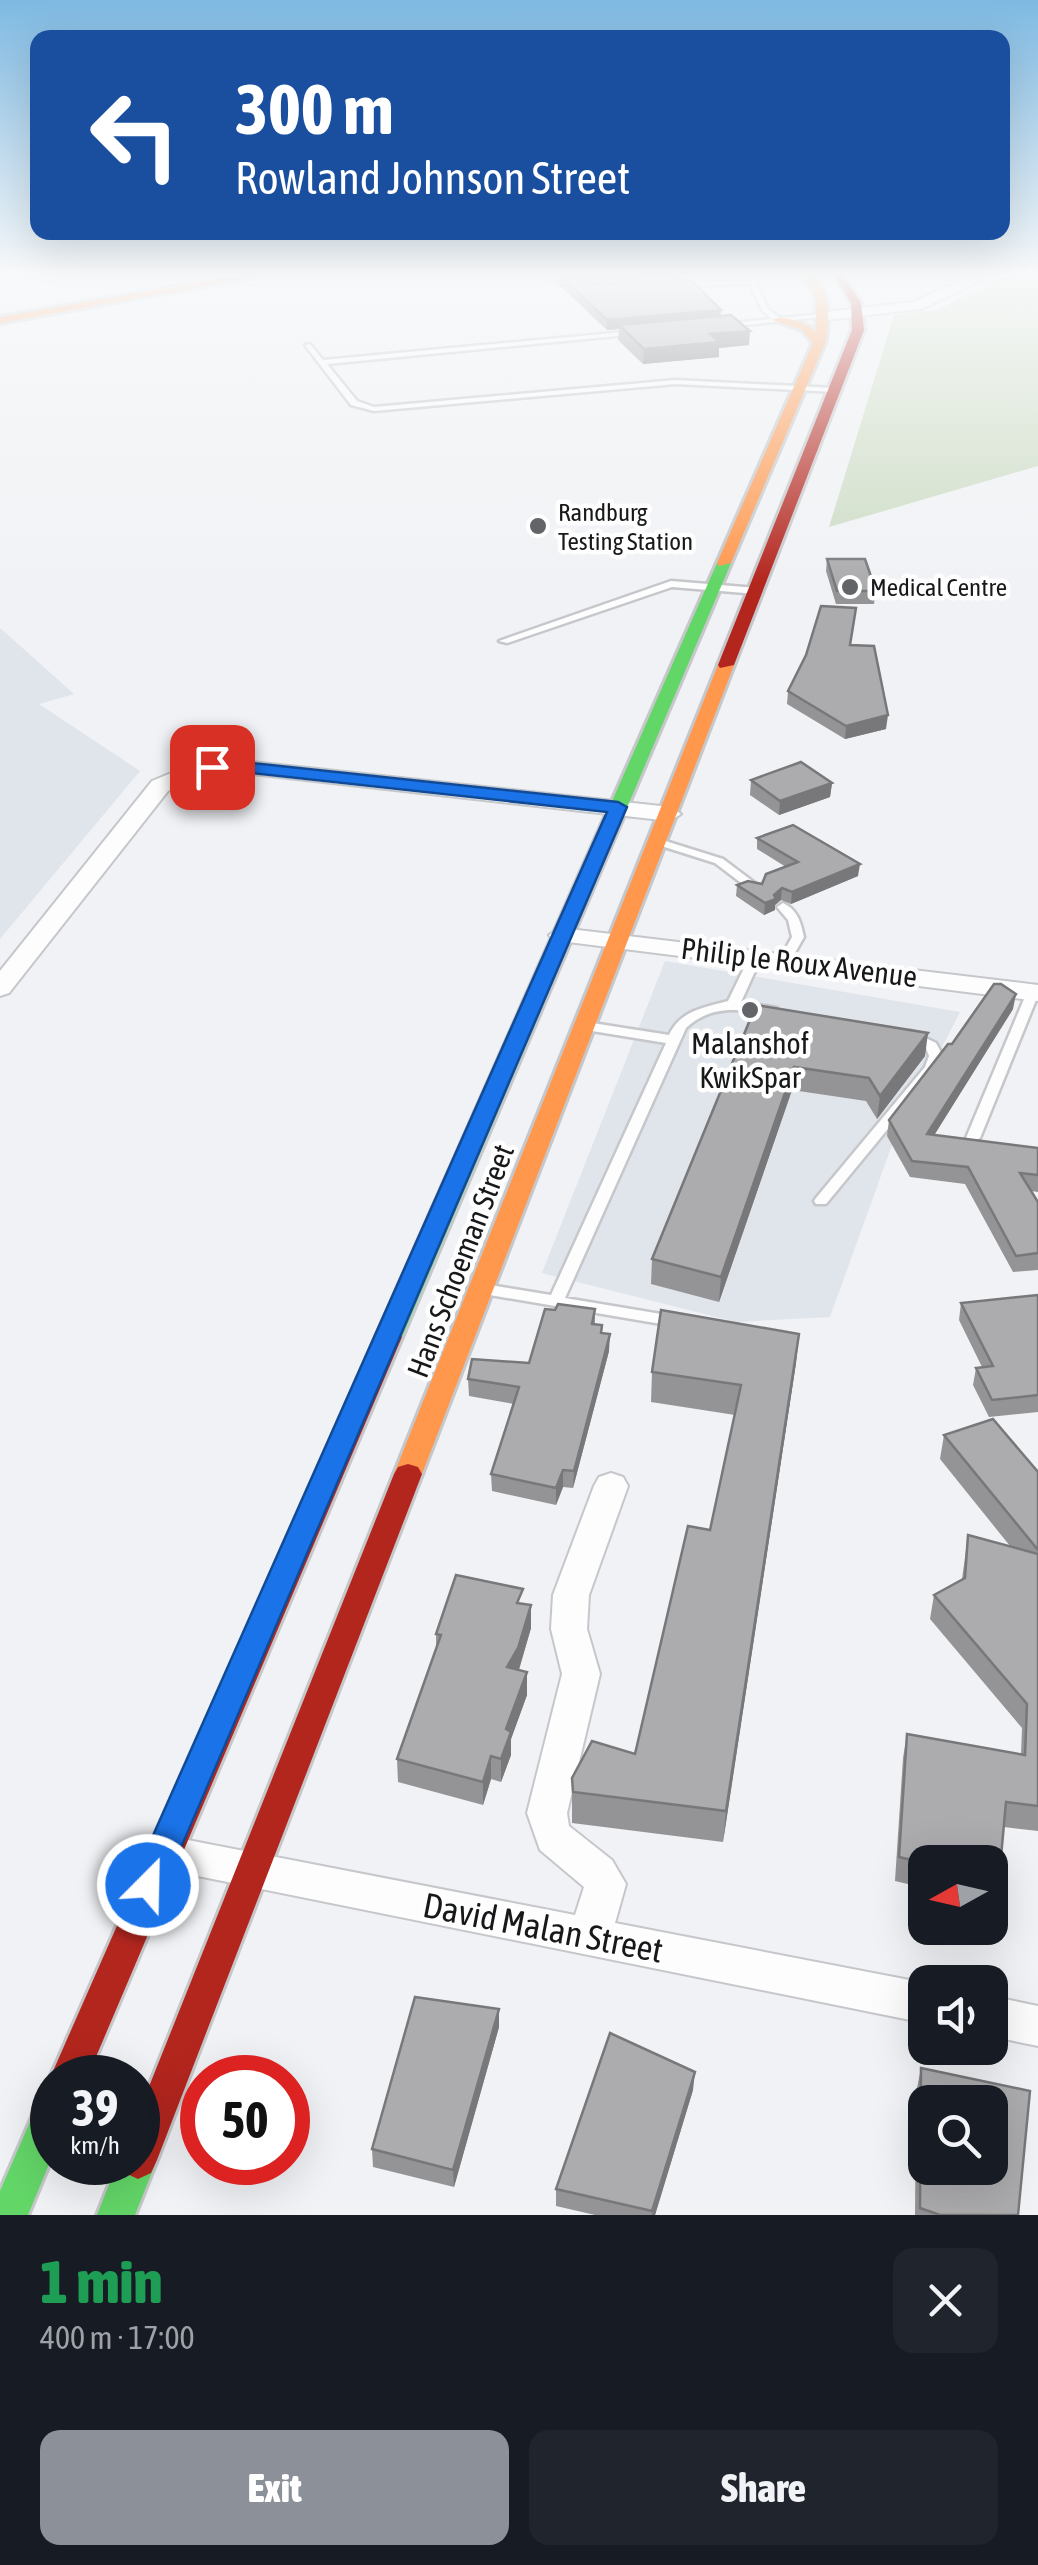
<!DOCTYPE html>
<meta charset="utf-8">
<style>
body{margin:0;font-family:"Asap Condensed",sans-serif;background:#20242c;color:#f1f3f6;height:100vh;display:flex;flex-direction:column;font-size:38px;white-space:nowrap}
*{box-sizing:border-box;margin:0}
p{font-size:32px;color:#9ea1a6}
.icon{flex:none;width:55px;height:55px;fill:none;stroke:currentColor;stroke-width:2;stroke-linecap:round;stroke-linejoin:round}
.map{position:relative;height:2215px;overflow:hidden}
.side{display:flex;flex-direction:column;background:#171b24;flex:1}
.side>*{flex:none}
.top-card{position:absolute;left:30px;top:30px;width:980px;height:210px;border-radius:20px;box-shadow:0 10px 40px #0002;background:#1a4fa0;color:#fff;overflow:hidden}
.needle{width:65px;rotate:262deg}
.controls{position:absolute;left:908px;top:1845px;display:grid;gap:20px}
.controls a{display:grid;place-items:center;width:100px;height:100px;border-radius:20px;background:#171b24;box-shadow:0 10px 40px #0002;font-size:50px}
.speed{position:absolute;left:30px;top:2055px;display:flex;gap:20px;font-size:50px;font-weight:700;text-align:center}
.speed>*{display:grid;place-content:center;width:130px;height:130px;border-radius:50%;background:#171b24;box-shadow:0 10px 40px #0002;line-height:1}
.speed small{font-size:25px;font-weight:400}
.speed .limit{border:15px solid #d22;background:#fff;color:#111}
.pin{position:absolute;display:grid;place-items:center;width:85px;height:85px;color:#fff;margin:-42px;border-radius:20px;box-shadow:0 5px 15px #0006}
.me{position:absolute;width:110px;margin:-55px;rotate:23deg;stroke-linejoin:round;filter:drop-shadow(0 0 8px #0008)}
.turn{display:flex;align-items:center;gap:35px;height:210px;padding:0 40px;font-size:45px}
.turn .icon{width:130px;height:130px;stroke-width:2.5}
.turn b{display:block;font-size:70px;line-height:85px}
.round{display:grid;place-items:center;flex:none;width:105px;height:105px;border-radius:20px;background:#20242c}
.summary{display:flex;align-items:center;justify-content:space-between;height:170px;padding:0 40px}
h1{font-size:60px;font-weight:800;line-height:75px;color:#1e9e55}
.cta{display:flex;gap:20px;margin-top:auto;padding:20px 40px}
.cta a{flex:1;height:115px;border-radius:20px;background:#8c9099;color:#fff;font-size:40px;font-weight:800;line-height:115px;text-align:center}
.cta a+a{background:#20242c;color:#f1f3f6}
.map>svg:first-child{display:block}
.built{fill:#e0e4eb}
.green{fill:#cddcc4}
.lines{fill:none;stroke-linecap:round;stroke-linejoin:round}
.lane-casing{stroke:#c6c7ca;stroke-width:5}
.street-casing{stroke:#c6c7ca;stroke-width:4}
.fast-casing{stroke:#c6c7ca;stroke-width:6}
.slow-casing{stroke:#c6c7ca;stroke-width:6}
.jam-casing{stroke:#c6c7ca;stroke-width:6}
.lane{fill:#fdfdfe;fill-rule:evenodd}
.street{fill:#fdfdfe;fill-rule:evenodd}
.fast{fill:#63d668;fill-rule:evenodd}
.slow{fill:#ff974d;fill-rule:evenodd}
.jam{fill:#b3261e;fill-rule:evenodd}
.wall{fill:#949496}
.shaded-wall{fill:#78787a}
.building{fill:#acacae;stroke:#78787a;stroke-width:2.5;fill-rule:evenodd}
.route{fill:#1a73e8;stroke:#114b97;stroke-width:2.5}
.poi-dot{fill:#636467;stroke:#fefefe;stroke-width:4}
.labels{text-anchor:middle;stroke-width:9;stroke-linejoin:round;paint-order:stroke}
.far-poi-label{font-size:25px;fill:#17181a;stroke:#fefefe;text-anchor:start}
.street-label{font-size:30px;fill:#17181a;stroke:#fefefe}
.poi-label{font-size:30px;fill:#17181a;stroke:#fefefe}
.near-street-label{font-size:35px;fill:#17181a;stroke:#fefefe}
</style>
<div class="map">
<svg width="1038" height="2215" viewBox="0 0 1038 2215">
<rect width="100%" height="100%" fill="#f0f2f5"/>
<!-- built -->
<g class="built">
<polygon points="0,628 74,694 39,704 140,771 0,939"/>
<polygon points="665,961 960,1012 892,1145 830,1317 736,1322 542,1273"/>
</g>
<!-- green -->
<polygon class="green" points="1014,272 1038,272 1038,466 829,527 894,315 937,310"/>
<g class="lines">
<!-- lane casing -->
<g class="lane-casing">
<g id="lane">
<polygon points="529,272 540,272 577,285 572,286"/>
<polygon points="744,272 750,272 757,282 756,284 768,309 780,318 826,314 829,316 727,327 725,324 772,319 762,310 750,284 680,287 677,285 680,283 748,280"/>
<polygon points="635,331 637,334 327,364 357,401 374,407 676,380 835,388 839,390 835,392 676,384 374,411 351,405 305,345 310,344 323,360"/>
<polygon points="671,581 757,588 762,591 757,594 672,587 507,643 499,641"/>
<polygon points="659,839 723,859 763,889 761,892 753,892 715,863 655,844 655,840"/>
<path d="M783,903c15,7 18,20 21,34l-16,28 -4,1 -6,-4 14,-25 -4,-17 -11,-13z"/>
<path d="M755,954l6,4 -20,44 36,6 1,3 -6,4c-32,-6 -60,-11 -86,13l-121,270 120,20 2,4 -2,4 -6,1 -201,-34 -3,-4 3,-4 5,-1 68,11 115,-252 -80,-13 -5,-1 -2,-3 2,-3 5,-1 83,13c12,-25 34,-27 59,-34l21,-43z"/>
<polygon points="1033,988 1037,989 1038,995 980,1138 973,1142 968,1141 966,1138 1027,992"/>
<polygon points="911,1031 936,1043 943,1056 938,1068 826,1204 816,1204 814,1201 816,1198 925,1067 929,1056 926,1048 906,1038 904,1035 906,1032"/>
</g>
</g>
<!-- street casing -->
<g class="street-casing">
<g id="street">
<polygon points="981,272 999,272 921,309 826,320 819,316 826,312 913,302"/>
<polygon points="243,761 670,807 681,814 670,821 243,773 193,778 168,791 9,993 0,996 0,971 152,781 188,766"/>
<polygon points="561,928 1038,985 1038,1001 552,940 549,935"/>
<polygon points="611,1473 623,1477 628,1486 589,1595 587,1629 600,1674 567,1813 569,1826 612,1860 626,1884 615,1923 925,1983 925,2023 148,1866 142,1853 148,1840 162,1835 575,1915 584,1887 540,1850 527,1813 562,1674 551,1629 553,1595 594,1486 599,1477"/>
<polygon points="990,1996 1038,2006 1038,2046 990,2036"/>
</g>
</g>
<!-- fast casing -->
<g class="fast-casing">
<g id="fast">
<polygon points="724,559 731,563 402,1337 398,1343 380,1343 376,1337 717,563"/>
<polygon points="52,2096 52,2157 28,2215 0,2215 0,2191 39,2101"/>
<polygon points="138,2144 150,2149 156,2162 135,2215 97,2215 118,2162 138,2162"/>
</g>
</g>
<!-- slow casing -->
<g class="slow-casing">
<g id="slow">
<polygon points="257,272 283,272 0,323 0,317"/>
<path d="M802,272h11c16,23 18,44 12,71l-94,220 -12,3 -2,-3 96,-220 -11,-13 -30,-10c11,-6 35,3 44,12v-35z"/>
<polygon points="726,660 734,665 422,1474 418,1481 408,1484 398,1481 394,1474 718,665"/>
</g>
</g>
<!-- jam casing -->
<g class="jam-casing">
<g id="jam">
<polygon points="832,272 842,272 861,303 864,330 734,665 720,668 718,665 852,330 851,303"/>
<polygon points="389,1328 398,1331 402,1337 87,2078 52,2078 52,2084 50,2078 376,1337 380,1331"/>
<polygon points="408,1464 418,1467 422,1474 157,2160 151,2173 138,2179 125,2173 120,2162 138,2162 138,2114 394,1474 398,1467"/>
</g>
</g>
<!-- lane -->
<use href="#lane" class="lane"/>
<!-- street -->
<use href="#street" class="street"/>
<!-- fast -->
<use href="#fast" class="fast"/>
<!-- slow -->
<use href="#slow" class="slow"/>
<!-- jam -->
<use href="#jam" class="jam"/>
</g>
<!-- wall -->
<g class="wall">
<polygon points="558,272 682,272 682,278 591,281"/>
<polygon points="558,274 720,316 749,345 719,348 719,357 643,364 618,340 619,329 607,330 558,284"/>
<polygon points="827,559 876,591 874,604 836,604 826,571"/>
<polygon points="851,645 886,729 845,739 787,704 788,691"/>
<polygon points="751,780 832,783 830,797 779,815 750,795"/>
<polygon points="757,838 858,876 791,904 781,900 775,905 775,910 764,915 736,896 737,885 762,884 786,867 757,849"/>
<polygon points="756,1005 925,1056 877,1119 866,1101 792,1090 719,1302 651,1284 652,1259"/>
<polygon points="1013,1009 934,1135 1038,1148 1038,1192 1031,1191 1038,1202 1038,1270 1013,1272 965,1184 910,1177 887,1136 889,1120 952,1044"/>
<polygon points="1038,1295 1038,1412 989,1417 973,1385 976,1368 982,1367 959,1320 961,1303"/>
<polygon points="595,1309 595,1324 602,1333 609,1351 573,1488 563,1487 556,1505 492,1491 491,1474 514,1404 469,1396 468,1379 529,1363"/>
<polygon points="796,1363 723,1842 572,1823 572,1778 635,1754 710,1530 735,1415 651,1402 652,1372"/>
<polygon points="944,1435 1038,1472 1038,1831 1004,1827 999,1879 994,1904 990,1903 990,1862 925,1862 925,1888 895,1881 903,1758 907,1734 1021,1755 1022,1728 930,1619 934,1595 962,1579 968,1535 1010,1546 940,1459"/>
<polygon points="523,1604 531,1628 519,1670 527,1672 527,1695 511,1739 511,1755 501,1782 491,1779 483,1805 398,1782 397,1759 436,1649 436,1634"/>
<polygon points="499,2027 454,2187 373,2167 372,2149"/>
<polygon points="921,2068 1018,2215 915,2215 916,2093"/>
<polygon points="693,2090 655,2215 595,2215 556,2206 556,2189"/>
</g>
<!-- shaded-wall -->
<g class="shaded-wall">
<polygon points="721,310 720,320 619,325 619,329 607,330 607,320"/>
<polygon points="750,331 749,345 719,348 719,357 643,364 644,349 710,334"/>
<polygon points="888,715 886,729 845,739 846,726"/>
<polygon points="832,783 830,797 779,815 780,801"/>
<polygon points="860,864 858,876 791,904 792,892"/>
<polygon points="782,888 781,900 775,905 775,910 764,915 765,903"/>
<polygon points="1016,994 1013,1009 925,1150 927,1134"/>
<polygon points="928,1033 925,1056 877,1119 880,1096"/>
<polygon points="794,1067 792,1090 719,1302 721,1277"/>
<polygon points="610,1334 609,1351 573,1488 574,1471"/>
<polygon points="799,1334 796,1363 723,1842 726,1811"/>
<polygon points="563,1470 563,1487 556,1505 556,1488"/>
<polygon points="531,1605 531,1628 518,1672 507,1667"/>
<polygon points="527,1672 527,1695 511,1739 511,1755 501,1782 501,1759 506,1729"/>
<polygon points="491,1756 491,1779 483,1805 483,1782"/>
<polygon points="499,2009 499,2027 454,2187 453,2170"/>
<polygon points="695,2072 693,2090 655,2215 652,2215"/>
</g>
<!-- building -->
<g class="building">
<polygon points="558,274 591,283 691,280 721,310 607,320"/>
<polygon points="731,315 750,331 710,334 720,342 644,349 619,325"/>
<polygon points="827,559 865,559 876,591 837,591"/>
<polygon points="821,606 856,608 850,645 874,646 888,715 846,726 788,691 806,655"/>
<polygon points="801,762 832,783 780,801 751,780"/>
<polygon points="793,825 860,864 792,892 782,888 774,895 776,899 765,903 737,885 748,881 762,884 766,874 798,862 757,838"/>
<polygon points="994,984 1001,984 1016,994 927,1134 1038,1148 1038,1175 1020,1173 1038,1202 1038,1253 1016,1256 968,1167 912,1161 889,1120 948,1044 952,1044"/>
<polygon points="756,1005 928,1033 880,1096 869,1078 794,1067 721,1277 652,1259"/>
<polygon points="1038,1295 1038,1395 992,1400 976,1368 993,1366 961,1303"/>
<polygon points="558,1304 595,1309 592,1324 602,1325 601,1333 610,1334 574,1471 563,1470 556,1488 491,1474 519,1387 468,1379 472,1359 529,1363 545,1309 555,1310"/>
<polygon points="661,1310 799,1334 726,1811 573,1792 572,1778 592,1741 635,1754 688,1526 710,1530 741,1385 652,1372"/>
<polygon points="993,1419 1038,1472 1038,1550 944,1435"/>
<polygon points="968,1535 1038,1554 1038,1806 1006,1802 999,1879 990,1877 990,1862 925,1863 899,1857 907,1734 1025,1755 1027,1704 934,1595 965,1578"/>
<polygon points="456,1575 523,1589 517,1603 531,1605 518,1648 507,1667 527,1672 506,1729 511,1732 501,1759 491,1756 483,1782 397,1759 441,1635 436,1634"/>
<polygon points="415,1997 499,2009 453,2170 372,2149"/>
<polygon points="610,2033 695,2072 652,2211 556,2189"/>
<path d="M921,2068l109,23 -12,124h-78l-20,-7zM925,2102h65v66h-65z"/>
</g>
<!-- sky -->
<linearGradient id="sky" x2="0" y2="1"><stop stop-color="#7eb9e2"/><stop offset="0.47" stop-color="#f8f9fa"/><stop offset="1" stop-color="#f8f9fa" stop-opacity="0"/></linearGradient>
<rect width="1038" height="583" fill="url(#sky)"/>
<!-- route -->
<polygon class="route" points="243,762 618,802 627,807 165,1885 160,1896 148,1900 136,1896 131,1885 607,812 243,772 212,772 203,767 212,762"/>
<!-- markers -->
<g class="poi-dot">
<circle cx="538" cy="526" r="10"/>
<circle cx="850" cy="587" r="10"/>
<circle cx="750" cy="1010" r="10"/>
</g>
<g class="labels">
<!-- far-poi labels -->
<g class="far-poi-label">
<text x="558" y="521">Randburg<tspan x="558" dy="29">Testing Station</tspan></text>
<text x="870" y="596">Medical Centre</text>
</g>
<!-- street labels -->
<g class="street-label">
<text transform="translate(799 963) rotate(7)" y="10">Philip le Roux Avenue</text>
<text transform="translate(461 1261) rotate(-69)" y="10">Hans Schoeman Street</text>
</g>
<!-- poi labels -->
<g class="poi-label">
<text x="750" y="1054">Malanshof<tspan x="750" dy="34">KwikSpar</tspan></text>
</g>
<!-- near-street labels -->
<g class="near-street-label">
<text transform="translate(543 1928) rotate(11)" y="12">David Malan Street</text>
</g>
</g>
</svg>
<div class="controls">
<a><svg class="needle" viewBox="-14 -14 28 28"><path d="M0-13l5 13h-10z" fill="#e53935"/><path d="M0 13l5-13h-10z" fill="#9ea1a6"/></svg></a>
<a><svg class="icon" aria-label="sound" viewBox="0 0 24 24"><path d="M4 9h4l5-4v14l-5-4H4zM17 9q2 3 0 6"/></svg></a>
<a><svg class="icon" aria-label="search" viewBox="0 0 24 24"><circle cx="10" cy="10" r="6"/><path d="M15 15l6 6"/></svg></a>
</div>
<div class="speed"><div>39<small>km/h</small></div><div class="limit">50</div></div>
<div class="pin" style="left:212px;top:767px;background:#d93025"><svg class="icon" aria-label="arrive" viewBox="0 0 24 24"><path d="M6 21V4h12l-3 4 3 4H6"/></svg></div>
<svg class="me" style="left:148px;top:1885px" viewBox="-20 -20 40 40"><circle r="17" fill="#1a73e8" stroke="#fff" stroke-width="3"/><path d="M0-11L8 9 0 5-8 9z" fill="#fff"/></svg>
<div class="top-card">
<div class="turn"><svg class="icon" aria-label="left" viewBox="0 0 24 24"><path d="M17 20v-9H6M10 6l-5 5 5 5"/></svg><div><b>300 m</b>Rowland Johnson Street</div></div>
</div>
</div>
<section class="side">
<div class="summary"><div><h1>1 min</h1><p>400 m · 17:00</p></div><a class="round"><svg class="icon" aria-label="close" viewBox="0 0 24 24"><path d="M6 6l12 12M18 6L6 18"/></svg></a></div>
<div class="cta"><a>Exit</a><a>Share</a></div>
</section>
